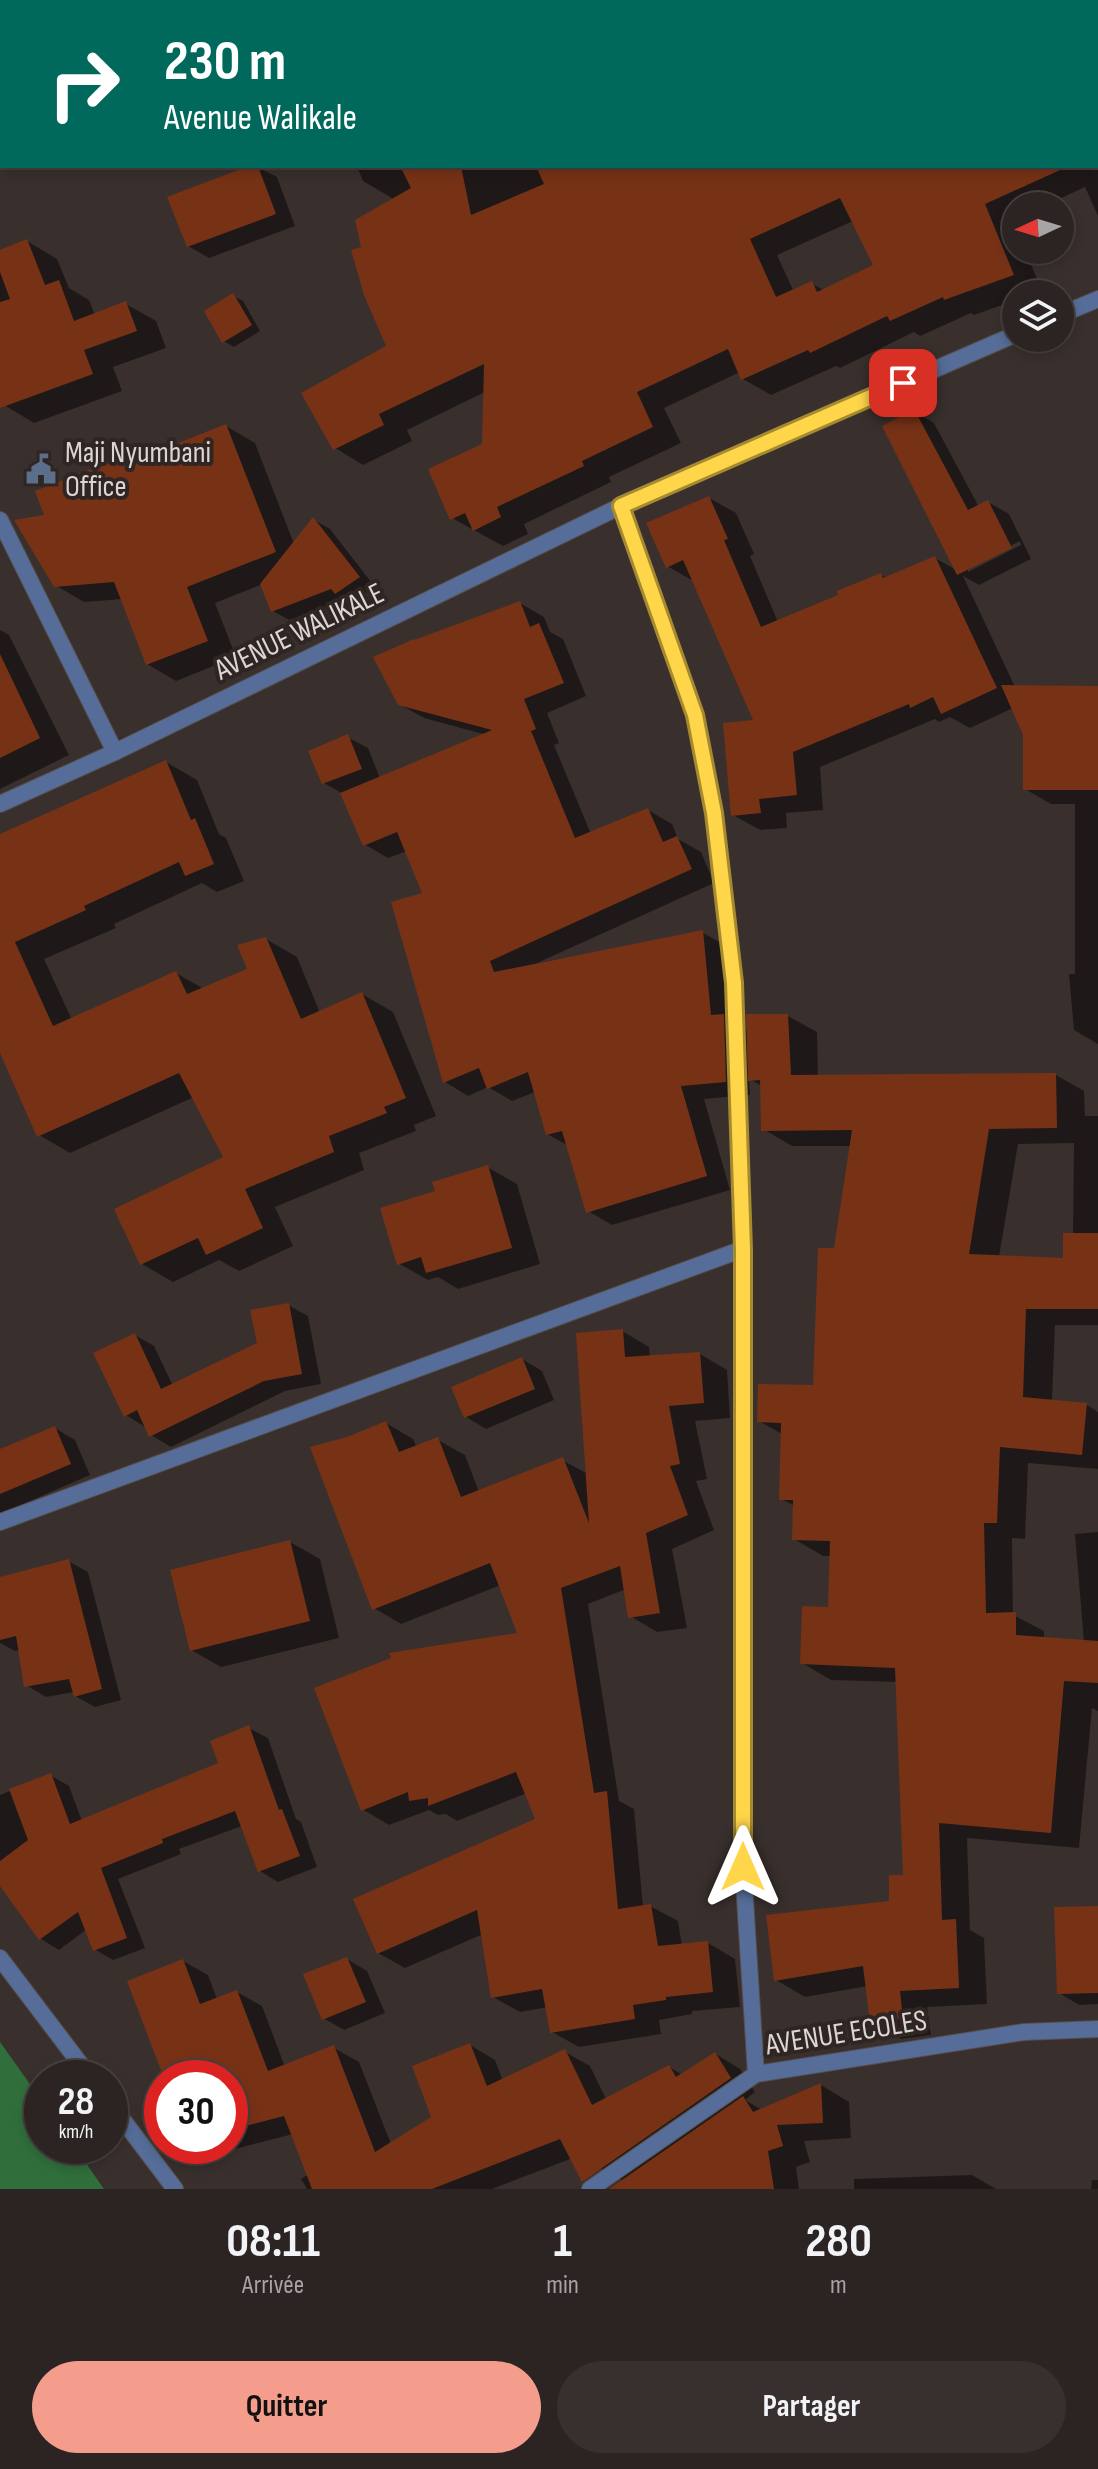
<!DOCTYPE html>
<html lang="fr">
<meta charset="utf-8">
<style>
body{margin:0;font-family:"Sofia Sans Condensed",sans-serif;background:#37302f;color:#f1f3f6;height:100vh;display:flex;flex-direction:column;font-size:30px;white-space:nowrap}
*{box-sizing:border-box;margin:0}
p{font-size:26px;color:#a6a4a5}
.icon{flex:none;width:44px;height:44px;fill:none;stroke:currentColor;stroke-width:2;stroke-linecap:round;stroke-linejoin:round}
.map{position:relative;height:2189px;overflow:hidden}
.sheet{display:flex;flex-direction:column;background:#2b2422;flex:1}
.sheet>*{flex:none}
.hud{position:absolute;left:0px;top:0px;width:1098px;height:168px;box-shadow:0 4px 12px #0003,0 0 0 2px #474140;background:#00695c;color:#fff;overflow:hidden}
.needle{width:52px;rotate:266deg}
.tools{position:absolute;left:1002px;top:192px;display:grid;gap:16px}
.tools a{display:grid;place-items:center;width:72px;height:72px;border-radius:50%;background:#2b2422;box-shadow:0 4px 12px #0003,0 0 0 2px #474140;font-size:40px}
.speed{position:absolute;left:24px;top:2060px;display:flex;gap:16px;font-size:40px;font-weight:700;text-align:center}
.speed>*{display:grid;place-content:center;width:104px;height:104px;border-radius:50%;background:#2b2422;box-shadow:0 4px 12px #0003,0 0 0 2px #474140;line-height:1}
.speed small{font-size:20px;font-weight:400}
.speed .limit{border:12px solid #d22;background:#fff;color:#111}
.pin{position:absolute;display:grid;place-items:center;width:68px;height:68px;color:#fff;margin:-34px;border-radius:16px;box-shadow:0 4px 12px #0006}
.me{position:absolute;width:88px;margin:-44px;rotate:0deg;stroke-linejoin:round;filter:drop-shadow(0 0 6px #0008)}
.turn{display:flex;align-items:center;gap:28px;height:168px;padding:0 32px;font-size:36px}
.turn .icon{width:104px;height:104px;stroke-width:2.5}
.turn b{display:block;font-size:56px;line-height:68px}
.eta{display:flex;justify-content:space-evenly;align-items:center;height:136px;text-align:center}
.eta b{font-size:48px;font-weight:700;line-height:56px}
.primary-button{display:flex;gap:16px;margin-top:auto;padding:16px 32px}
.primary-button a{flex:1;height:92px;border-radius:48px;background:#f49d8d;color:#111;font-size:32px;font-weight:700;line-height:92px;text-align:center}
.primary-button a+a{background:#37302f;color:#f1f3f6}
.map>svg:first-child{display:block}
.forest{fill:#306f3c}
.shadow{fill:#0007;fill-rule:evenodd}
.building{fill:#773216;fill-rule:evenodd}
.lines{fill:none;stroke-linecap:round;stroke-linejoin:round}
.street-casing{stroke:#564e4b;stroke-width:18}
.street{stroke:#556d98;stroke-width:16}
.route-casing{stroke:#a68a30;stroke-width:20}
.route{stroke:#ffd54a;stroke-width:14}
.labels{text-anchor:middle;stroke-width:8;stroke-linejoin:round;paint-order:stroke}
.poi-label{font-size:30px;fill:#dbd5d3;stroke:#2f2623;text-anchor:start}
.street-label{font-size:30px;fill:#dbd5d3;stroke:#2f2623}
</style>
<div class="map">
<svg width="1098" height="2189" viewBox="0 0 1098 2189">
<rect width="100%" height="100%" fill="#39302d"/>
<!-- forest -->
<polygon class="forest" points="0,2042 42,2101 42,2146 74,2146 104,2189 0,2189"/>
<!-- shadow -->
<g class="shadow">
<polygon points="278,0 633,0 634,2 279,2"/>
<polygon points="780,0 988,0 989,2 776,2"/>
<polygon points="0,21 2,23 2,71 0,72"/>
<path d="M1098,79v137l-13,-29 -41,19h-28v12l-3,2 3,8v22h9l17,41 -10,3h-16v6l-42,15 -3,-2 -51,23 -6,-4 -74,36 -4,-2 -65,29 -28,-16 -3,-7 -76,36 17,35 -72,34 2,5 -87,42 4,10 -25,12 -51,-28 32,-73 1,-53 -78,38 5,11 -49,24 -28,-17 53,-101 -25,-99 32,-48 -32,-19 -6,-15h739v-86zM853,221l23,45 -52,24 -12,-6 -18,8 -17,-37z"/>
<polygon points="0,97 2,102 2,166 5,166 0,168"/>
<polygon points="255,166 277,177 295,226 209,258 188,246"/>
<polygon points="27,241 57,259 69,288 89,300 95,315 126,304 156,321 166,348 113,367 122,391 34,423 4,405 0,394 0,252"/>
<polygon points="233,296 243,301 260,331 234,347 224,341"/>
<path d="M914,411l20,12 45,84 9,-5 21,12 22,45 -52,26 -16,-9 52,111 83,1v356l-24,-14 -5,-56h6v-170h-24l-26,-15v-55l-12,-26 -43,20 -20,-11 -11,5 -4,-3 -115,48 3,43 -37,3 1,15 -27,2 -27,-15 22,-93 -60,-140 -28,-16 42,-68 27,15 18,41 -4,2 28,66 63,-26 40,-21 6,3 48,-20 23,13zM1020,541l1,4 -53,27v-5z"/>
<polygon points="226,426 255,443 294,544 314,520 330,529 375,587 353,602 346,599 289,620 273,611 263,584 215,603 236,657 176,681 147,664 123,599 84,602 55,585 47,516 135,454 144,459"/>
<path d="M520,603l24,14 6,15 13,7 23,57 -39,17 12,30 -5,2 37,89 57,-24 24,14 6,15 23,13 13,31 -177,80 166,-30 24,13 6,76 16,9 39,-15 29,16 1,45 238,-2 28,16 1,25h13v209h-43l-3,77 35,3 11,7v57l-70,-6 -3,76 -13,-1 1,77 31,16v8l40,3 -9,-108 23,-2v179l-6,-3 -13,140 -112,-10 3,92 14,8 3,66 -60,3 4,28 -30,4 -29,-17 -4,-36 -63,11 -29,-17 115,-78 14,-25 -7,-195 -67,-2 -29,-17 28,-54 2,-53h-9l-29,-17 1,-33 -14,-7 1,-65 -23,-13 56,-34 37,-241h-60l-29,-17 -1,-43 -13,-7 1,16 -46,4 26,91 -118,35 -24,-14 -19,-65 -22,-12 -12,-42 -23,9 -24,-14 -20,9 -23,-14 -20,-188 -18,-43 -19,7 -24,-14 -21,-50 -19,-11 23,-46 21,11 12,30 107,-43 -63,-17 -25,-14zM1074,1143l-1,92 -8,25 -66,-3 19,-113z"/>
<polygon points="0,630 9,635 69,755 0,789"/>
<polygon points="166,762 197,780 219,834 226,838 244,881 217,892 202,883 114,924 116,928 44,959 72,1020 176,973 204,989 249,970 266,939 297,957 320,1013 362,994 393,1012 436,1116 414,1125 416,1131 359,1153 364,1170 275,1207 293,1246 239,1271 219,1260 173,1282 142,1264 225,1158 194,1097 70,1153 39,1135 0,1048 0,836"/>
<polygon points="487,1167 517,1184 540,1264 458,1289 438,1277 428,1280 398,1263 438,1193"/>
<polygon points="288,1305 308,1316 321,1384 285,1391 171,1447 151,1435 145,1427 126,1415 135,1335 154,1346 173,1386 259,1344"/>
<polygon points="622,1331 649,1347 650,1357 700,1354 727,1370 730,1418 695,1421 707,1479 696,1481 714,1530 672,1549 687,1628 657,1632 630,1616 626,1589 588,1604 619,1801 634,1809 643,1907 650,1906 678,1921 682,1946 708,1943 735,1959 740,2007 692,2011 692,2014 659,2020 661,2034 579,2047 552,2032 548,2007 520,2012 493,1997 483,1934 405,1968 378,1953 538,1820 527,1793 457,1821 446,1814 438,1815 429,1810 389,1825 362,1809 394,1659 520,1634 501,1585 401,1624 374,1608 347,1439 386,1423 413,1439 417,1448 438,1440 465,1455 479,1492 562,1460 588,1474"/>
<polygon points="522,1359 542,1371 554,1400 486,1429 466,1417"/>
<polygon points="55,1428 75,1440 90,1475 0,1514 0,1451"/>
<polygon points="290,1542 320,1559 339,1638 221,1667 191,1650"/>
<polygon points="68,1561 88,1572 121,1700 95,1707 75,1696 74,1692 46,1697 26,1685 20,1650 15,1651 0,1643 0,1579"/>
<polygon points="249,1728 268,1738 296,1819 301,1822 317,1867 278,1882 260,1871 242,1826 179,1849 181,1854 118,1879 145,1948 113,1960 94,1949 87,1929 59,1950 41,1939 0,1884 0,1795 50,1775 69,1786 82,1821 220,1764"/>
<polygon points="1098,1908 1098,2004 1079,2005 1059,1993"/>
<polygon points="347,1959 367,1971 385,2013 344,2030 323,2018"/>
<polygon points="183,1961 208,1975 217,1999 237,1992 262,2006 285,2067 334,2048 359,2062 391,2144 434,2118 470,2045 495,2060 503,2081 565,2052 590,2066 606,2099 669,2067 683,2075 716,2054 740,2069 755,2092 745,2100 762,2110 821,2085 849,2102 851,2138 804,2141 810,2162 796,2167 799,2189 613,2189 624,2181 578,2156 492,2189 307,2189 301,2179 309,2174 293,2134 212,2155 195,2146 230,2146 230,2078 166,2078"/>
<polygon points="972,2175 996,2189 854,2189 854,2179"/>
<polygon points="1092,2180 1098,2180 1098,2189 1091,2189"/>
</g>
<!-- building -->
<g class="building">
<polygon points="249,166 258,166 276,214 187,247 167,197"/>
<path d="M400,166h61l10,49 73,-31 -8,-18h533l-84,38 29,71 -70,25 -1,-3 -53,24 -3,-5 -77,37 -2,-3 -67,30 -13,-31 -91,43 16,35 -71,34 2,5 -87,41 4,10 -28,14 -8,-18 -15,7 -22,-51 54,-25 2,-80 -105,50 5,11 -51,25 -32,-57 85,-47 -22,-51 -13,-45 10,-3 -6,-27 56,-32zM840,198l33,67 -56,27 -5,-11 -36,16 -26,-58z"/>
<polygon points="27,239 45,285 59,280 74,321 126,301 137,331 84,350 93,374 0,408 0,302 10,299 0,272 0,250"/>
<polygon points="233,293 252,325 222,343 204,311"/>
<polygon points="914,409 968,510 988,500 1012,548 957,575 882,426"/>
<polygon points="226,424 276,552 187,587 208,641 146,665 114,582 54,587 14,520 44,515 35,491 135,452 138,459"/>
<polygon points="709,496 728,539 724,540 761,627 838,595 837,591 881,573 883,578 935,556 997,688 941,714 933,697 910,708 909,704 793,752 797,795 759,799 761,813 731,816 723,723 753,720 683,560 666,568 646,523"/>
<polygon points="313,517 360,577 335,594 331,589 271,612 260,584"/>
<polygon points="520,601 530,627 539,623 564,683 524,699 536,729 531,731 575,838 648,808 663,842 677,836 692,869 490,961 494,972 703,930 711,1015 724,1014 726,1082 681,1086 707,1176 586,1213 562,1131 546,1135 528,1072 487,1089 479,1068 443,1083 391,902 422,893 397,832 363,846 340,793 492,730 398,705 373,657 414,639 414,640"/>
<polygon points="0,654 40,738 0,758"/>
<polygon points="1001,685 1098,686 1098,790 1023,790 1023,735"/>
<polygon points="348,734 362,769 322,784 308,751"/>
<polygon points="166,760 191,820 195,818 214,864 185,876 179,862 84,906 86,910 15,942 53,1026 176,971 187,994 247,969 237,945 266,937 301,1019 362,992 406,1098 384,1107 387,1113 329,1136 334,1152 245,1189 263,1228 206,1255 198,1238 140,1265 114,1209 223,1157 179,1073 37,1137 0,1053 0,834"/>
<polygon points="746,1014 788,1014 791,1075 1056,1073 1057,1128 989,1129 969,1254 1063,1258 1063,1233 1098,1233 1098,1309 1026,1309 1023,1397 1087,1403 1082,1455 1000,1447 997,1523 984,1523 986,1613 1016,1612 1016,1635 1098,1641 1098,1683 1064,1681 1051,1833 939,1823 942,1920 956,1919 959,1988 900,1991 903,2019 870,2023 863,1966 774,1981 766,1915 889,1901 889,1875 903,1875 895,1668 800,1664 802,1606 828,1607 830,1541 792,1540 793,1500 779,1500 781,1423 757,1422 758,1384 813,1385 818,1248 834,1248 852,1130 761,1131 760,1080 748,1081"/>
<polygon points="488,1165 512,1248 426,1273 421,1257 397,1265 380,1208 435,1191 432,1182"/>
<polygon points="289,1303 302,1374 264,1381 149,1437 137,1410 124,1417 93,1353 135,1333 161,1389 257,1343 250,1310"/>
<polygon points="623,1329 625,1357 700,1352 704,1403 669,1406 680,1464 670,1466 688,1515 646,1533 660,1613 628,1618 620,1566 561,1588 594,1793 607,1791 618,1909 651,1904 658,1946 708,1941 713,1992 666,1997 666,2000 633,2005 635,2019 550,2033 542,1989 491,1998 477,1910 377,1954 353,1899 535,1819 516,1772 428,1806 428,1798 409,1801 408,1792 361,1811 314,1688 391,1658 389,1653 517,1633 490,1563 372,1610 310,1447 347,1437 386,1421 399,1452 438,1437 461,1497 563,1457 589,1523 576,1333"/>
<polygon points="522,1357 535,1389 464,1418 451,1387"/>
<polygon points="55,1426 71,1464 0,1494 0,1449"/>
<polygon points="290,1540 310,1621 190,1651 170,1570"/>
<polygon points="69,1559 102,1689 74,1697 69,1679 24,1687 16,1636 0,1640 0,1577"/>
<polygon points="249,1725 279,1810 282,1809 300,1856 258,1872 235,1811 162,1839 163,1843 101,1868 127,1938 93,1951 78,1912 39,1940 0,1886 0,1861 28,1840 9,1789 51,1773 70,1824 218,1763 210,1741"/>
<polygon points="1098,1906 1098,1993 1057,1994 1054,1907"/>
<polygon points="347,1957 366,2002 322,2020 303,1974"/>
<polygon points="183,1959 200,2004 237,1990 268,2071 334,2045 375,2152 431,2117 412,2066 470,2043 487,2086 565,2049 592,2105 669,2065 676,2077 715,2052 731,2078 582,2182 560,2139 432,2189 312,2189 284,2116 230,2130 230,2078 164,2078 127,1981"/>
<polygon points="821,2083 823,2123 777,2125 783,2146 768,2151 774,2189 609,2189 743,2096 753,2112"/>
</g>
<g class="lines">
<!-- street casing -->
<g class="street-casing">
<g id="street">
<polyline points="1060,315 1098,299"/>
<polyline points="621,506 695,715 714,813 734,983 743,1249 743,1867 756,2074"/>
<polyline points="0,520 115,752"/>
<polyline points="0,804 115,752 621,506 1016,334"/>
<polyline points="0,1522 743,1249"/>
<polyline points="0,1958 91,2078"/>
<polyline points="110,2103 175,2189"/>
<polyline points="590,2189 756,2074 1024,2032 1098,2029"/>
</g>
</g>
<!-- street -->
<use href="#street" class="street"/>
</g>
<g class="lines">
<!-- route casing -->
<g class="route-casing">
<polyline id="route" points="743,1867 743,1249 734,983 714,813 695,715 621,506 903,383"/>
</g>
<!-- route -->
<use href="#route" class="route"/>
</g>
<!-- icons -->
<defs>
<g id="civic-bare" transform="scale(2.4)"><path d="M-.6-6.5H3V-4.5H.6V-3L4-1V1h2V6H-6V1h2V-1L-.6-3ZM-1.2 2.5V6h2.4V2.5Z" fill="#5c6f8a" stroke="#2f2623" stroke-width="2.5" paint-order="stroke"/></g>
</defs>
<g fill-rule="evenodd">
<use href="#civic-bare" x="41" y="469"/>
</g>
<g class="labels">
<!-- poi labels -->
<g class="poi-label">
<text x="65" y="462">Maji Nyumbani<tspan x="65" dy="34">Office</tspan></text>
</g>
<!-- street labels -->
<g class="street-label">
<text transform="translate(299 631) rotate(-26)" y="10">AVENUE WALIKALE</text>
<text transform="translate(846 2032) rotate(-9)" y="10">AVENUE ECOLES</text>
</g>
</g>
</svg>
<div class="tools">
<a><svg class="needle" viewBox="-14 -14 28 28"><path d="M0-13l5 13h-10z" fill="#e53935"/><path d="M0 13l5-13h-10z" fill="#a6a4a5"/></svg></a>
<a><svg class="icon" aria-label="layers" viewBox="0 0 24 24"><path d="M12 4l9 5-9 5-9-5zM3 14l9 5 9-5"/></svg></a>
</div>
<div class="speed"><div>28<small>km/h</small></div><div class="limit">30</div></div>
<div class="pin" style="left:903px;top:383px;background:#d93025"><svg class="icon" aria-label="arrive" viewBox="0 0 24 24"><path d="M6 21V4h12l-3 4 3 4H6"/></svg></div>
<svg class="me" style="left:743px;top:1867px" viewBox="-20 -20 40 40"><path d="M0-17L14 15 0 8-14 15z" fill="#ffd54a" stroke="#fff" stroke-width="4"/></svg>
<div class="hud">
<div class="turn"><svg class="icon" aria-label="right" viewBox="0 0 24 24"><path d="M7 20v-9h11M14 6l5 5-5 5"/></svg><div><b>230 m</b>Avenue Walikale</div></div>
</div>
</div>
<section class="sheet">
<div class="eta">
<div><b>08:11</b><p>Arrivée</p></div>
<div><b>1</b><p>min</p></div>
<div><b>280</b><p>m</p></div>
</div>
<div class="primary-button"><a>Quitter</a><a>Partager</a></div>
</section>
